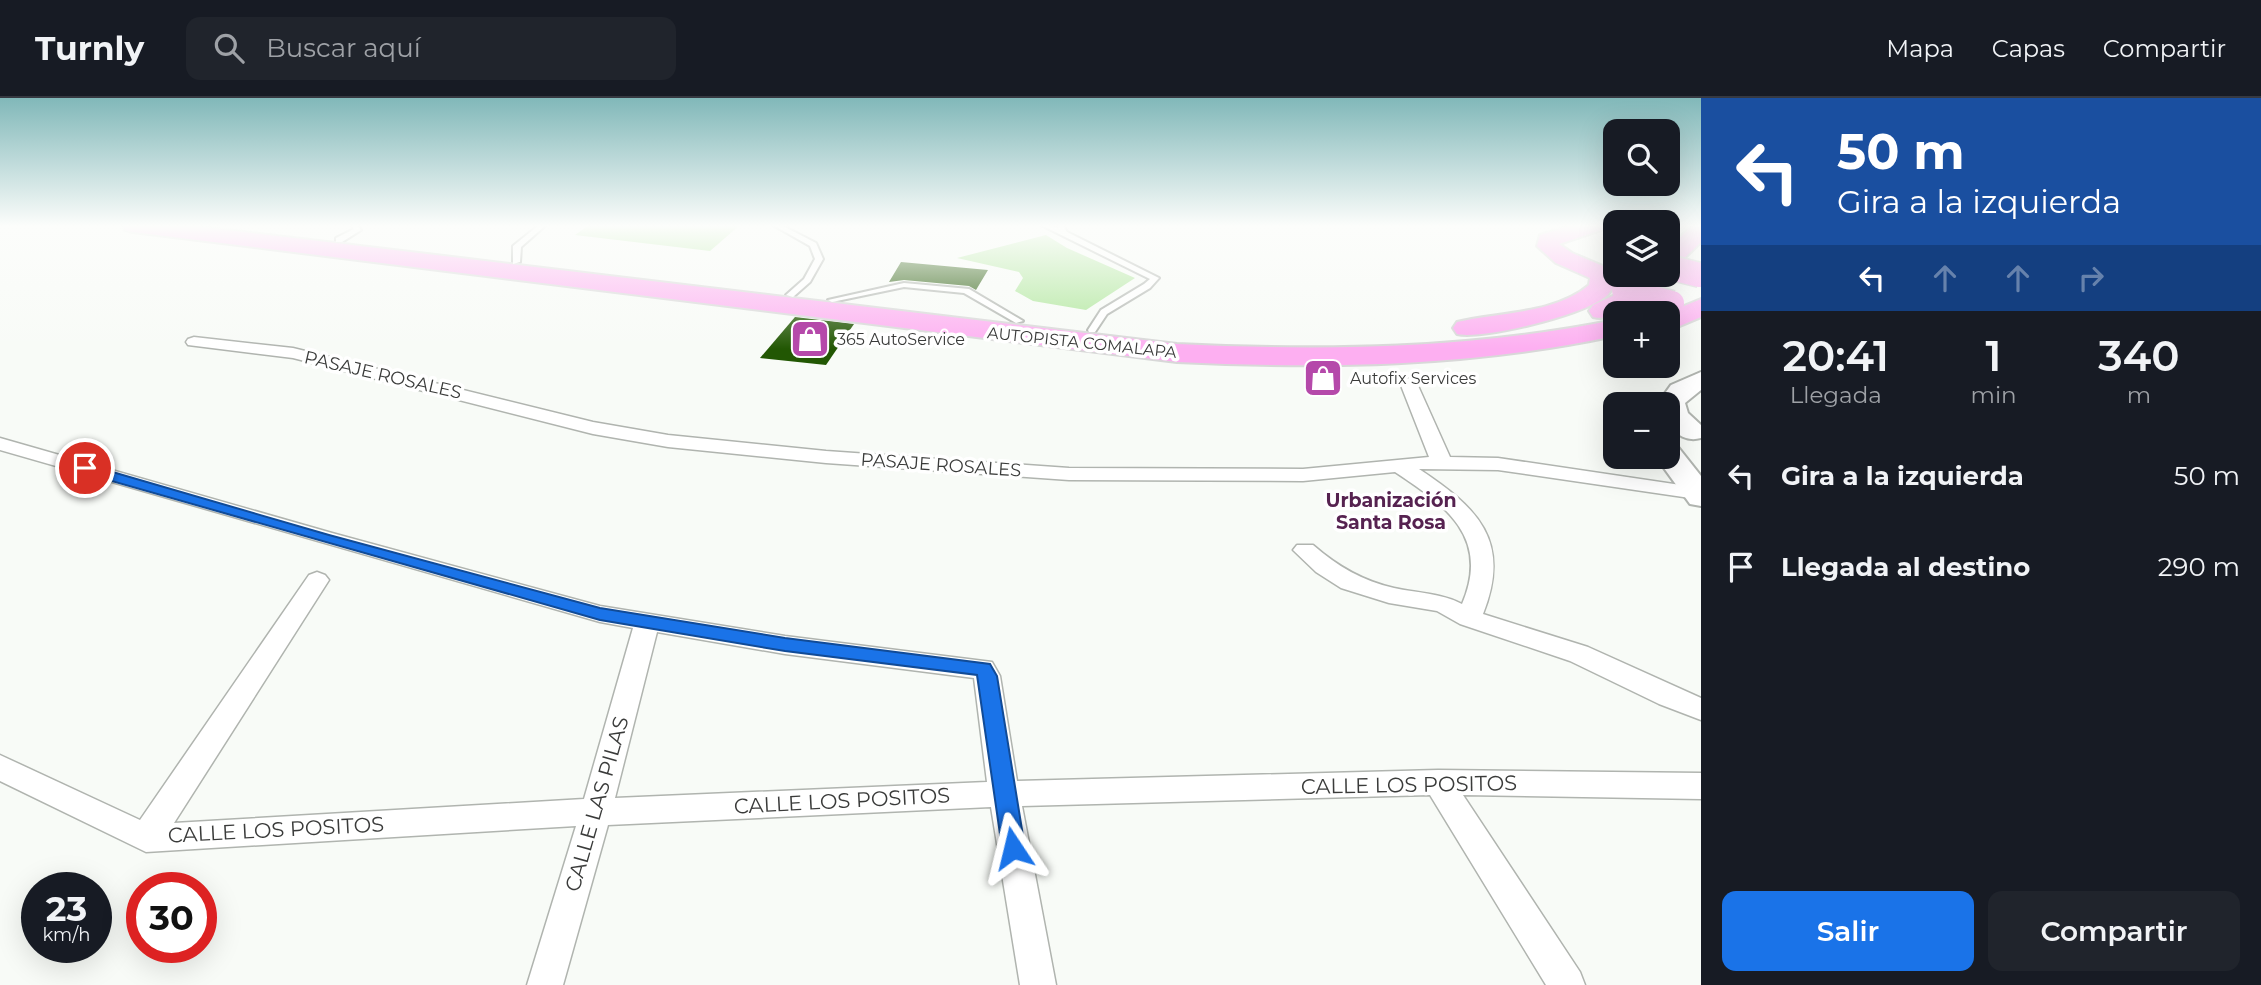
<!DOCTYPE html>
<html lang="es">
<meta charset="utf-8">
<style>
body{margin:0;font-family:Montserrat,sans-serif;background:#20242c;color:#f1f3f6;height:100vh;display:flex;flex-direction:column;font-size:26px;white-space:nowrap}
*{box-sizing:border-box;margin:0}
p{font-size:23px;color:#9ea1a6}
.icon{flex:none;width:38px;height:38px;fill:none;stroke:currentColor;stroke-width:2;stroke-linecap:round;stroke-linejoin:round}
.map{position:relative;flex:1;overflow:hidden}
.drawer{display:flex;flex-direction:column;background:#171b24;width:560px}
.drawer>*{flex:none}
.banner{background:#1a4fa0;color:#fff;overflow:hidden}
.fabs{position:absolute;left:1603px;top:21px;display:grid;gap:14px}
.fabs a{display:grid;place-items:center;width:77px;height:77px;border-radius:14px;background:#171b24;box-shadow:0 7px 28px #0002;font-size:35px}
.speed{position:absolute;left:21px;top:774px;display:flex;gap:14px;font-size:35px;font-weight:700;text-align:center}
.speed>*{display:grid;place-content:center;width:91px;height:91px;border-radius:50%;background:#171b24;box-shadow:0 7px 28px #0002;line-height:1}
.speed small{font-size:18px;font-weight:400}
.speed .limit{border:10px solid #d22;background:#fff;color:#111}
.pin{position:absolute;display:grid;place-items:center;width:60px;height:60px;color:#fff;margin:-30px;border:4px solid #fff;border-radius:50%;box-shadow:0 2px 7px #0007}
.me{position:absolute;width:77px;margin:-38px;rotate:350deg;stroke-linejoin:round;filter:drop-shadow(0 0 5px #0008)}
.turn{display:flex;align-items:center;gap:24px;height:147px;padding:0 21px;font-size:32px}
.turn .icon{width:91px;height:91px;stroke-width:2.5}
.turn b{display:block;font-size:49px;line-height:60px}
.lanes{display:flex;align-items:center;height:66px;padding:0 21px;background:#0003;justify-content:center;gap:35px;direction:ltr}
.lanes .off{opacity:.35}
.eta{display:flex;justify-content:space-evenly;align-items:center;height:119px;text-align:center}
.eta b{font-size:42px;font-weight:600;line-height:49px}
.primary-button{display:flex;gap:14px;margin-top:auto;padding:14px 21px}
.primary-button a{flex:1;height:80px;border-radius:14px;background:#1a73e8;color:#fff;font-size:28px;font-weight:600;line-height:80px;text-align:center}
.primary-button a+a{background:#20242c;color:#f1f3f6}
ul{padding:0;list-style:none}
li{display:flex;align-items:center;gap:21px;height:91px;padding:0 21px}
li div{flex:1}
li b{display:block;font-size:26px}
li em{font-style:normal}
header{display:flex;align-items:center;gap:42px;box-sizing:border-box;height:98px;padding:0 35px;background:#171b24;border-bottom:2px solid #363941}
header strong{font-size:33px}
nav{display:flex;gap:38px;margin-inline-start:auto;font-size:24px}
.search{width:490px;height:63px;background:#20242c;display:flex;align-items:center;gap:18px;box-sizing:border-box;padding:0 24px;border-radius:14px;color:#9ea1a6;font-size:26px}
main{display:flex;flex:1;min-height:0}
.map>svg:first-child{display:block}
.green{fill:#aee69a}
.building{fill:#225703}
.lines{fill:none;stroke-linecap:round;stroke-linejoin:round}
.lane-casing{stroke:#b0b4af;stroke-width:4}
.street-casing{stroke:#b0b4af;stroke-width:3}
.secondary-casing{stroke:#b0b4af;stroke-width:4}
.highway-casing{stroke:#d8d8d8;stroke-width:4}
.lane{fill:#fff;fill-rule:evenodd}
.street{fill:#fff;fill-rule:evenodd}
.secondary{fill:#fff;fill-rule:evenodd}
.highway{fill:#fdaff1;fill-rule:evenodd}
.highway-bridge-casing{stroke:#d8d8d8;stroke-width:27;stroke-linecap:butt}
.highway-bridge{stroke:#fdaff1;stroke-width:24}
.route{fill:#1a73e8;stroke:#114b97;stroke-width:2}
.labels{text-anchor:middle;stroke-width:7;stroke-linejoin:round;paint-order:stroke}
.far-poi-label{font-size:16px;fill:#3a3b3a;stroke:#fff;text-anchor:start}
.far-street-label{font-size:16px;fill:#3a3b3a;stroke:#fff}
.street-label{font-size:18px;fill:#3a3b3a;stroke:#fff}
.neighbourhood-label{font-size:19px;font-weight:bold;fill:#562250;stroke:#fff}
.near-street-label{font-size:21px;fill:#3a3b3a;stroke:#fff}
</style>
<header>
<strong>Turnly</strong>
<div class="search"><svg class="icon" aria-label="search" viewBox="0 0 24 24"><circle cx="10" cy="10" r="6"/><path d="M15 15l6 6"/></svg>Buscar aquí</div>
<nav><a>Mapa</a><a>Capas</a><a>Compartir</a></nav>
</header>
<main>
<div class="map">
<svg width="1701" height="887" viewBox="0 0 1701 887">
<rect width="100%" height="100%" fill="#f8fbf7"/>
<!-- green -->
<g class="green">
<polygon points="589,127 740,127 710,153 575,137"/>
<polygon points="1046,137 1067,150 1135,180 1086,212 1033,203 1015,193 1023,180 1019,174 957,160"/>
</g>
<!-- building -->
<g class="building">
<polygon points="901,164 988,172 976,192 969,188 904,182 889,184"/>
<polygon points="795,219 854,226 826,267 760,260"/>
</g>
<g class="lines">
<!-- lane casing -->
<g class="lane-casing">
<g id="lane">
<polygon points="351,127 357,127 361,132 342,144 336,144 336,140 354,131"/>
<polygon points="539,127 546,127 521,149 520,164 513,166 513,148"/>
<polygon points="773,127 781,127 816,145 823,161 810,184 793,199 786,197 804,181 815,161 810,148"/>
<polygon points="1041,127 1050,127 1058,130 1057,127 1063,127 1067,134 1159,180 1150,190 1107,216 1095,234 1089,234 1088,232 1101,212 1144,186 1150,181"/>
<polygon points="904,185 969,191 1023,223 1016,225 964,195 904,189 832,204 828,202"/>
</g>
</g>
<!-- street casing -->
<g class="street-casing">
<g id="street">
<path d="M194,239l99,11 300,74 75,13 158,16 243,17 234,1 126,-12 -29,-74 9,-5 6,1 35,78 48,1 203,30v10l-4,1 -199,-29 -79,-1c59,39 93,72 64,145l105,33 113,51v22l-42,-16 -89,-43 -110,-37 -23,-13 -48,-8 -48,-15 -25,-16 -23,-22 4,-5h16c24,21 49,36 81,43 23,5 47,5 68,16 29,-67 -17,-99 -67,-132l-92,9 -234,-1 -243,-17 -158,-16 -75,-13 -300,-76 -105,-13 -2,-3 2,-3z"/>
<path d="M0,340l332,95 268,73 185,30 207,26 8,14 17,105 421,-11 263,3v26l-238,-4 117,177 5,13h-39l-116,-190 -408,11 34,179h-36l-29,-178 -383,18 -45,160h-36l49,-159 -430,26 -146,-71v-26l140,65 169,-245 8,-3 8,3 4,5 -155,243 410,-24 49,-171 -33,-6 -600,-172zM657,534l128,22 189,24 13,104 -372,16z"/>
</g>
</g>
<!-- secondary casing -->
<g class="secondary-casing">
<g id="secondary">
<path d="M1701,274v18l-16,13 3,10 13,12v13c-14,4 -24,-3 -33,-13v-21l-10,-1 13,-18z"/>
<polygon points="1668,346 1678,349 1701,378 1701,408 1690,406 1656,359 1668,359"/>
</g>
</g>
<!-- highway casing -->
<g class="highway-casing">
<g id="highway">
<path d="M122,127h64l991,119c150,7 291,5 438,-24v16c-147,31 -288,33 -438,26l-1044,-130 -8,-2z"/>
<path d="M1572,127h32l-3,5 -42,14 13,9 38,16 4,12c-1,8 -5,14 -12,18 -21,16 -120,41 -145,35l-4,-6 4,-6c42,-10 98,-8 132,-37l1,-7 -34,-15 -19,-17 3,-11z"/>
<polygon points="1693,127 1701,127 1701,144 1676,168 1668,170 1668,151"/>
<path d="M1640,177h26c-14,21 -48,48 -73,42l-4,-6 4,-6 26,-12z"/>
<polygon points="1701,201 1701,219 1668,233 1667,215"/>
</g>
</g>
<!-- lane -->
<use href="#lane" class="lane"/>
<!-- street -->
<use href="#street" class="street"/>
<!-- secondary -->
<use href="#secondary" class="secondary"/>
<!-- highway -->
<use href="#highway" class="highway"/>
<!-- highway-bridge casing -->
<g class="highway-bridge-casing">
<g id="highway-bridge">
<polyline points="1668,169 1700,177"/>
<polyline points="1624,192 1672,205"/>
</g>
</g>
<!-- highway-bridge -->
<use href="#highway-bridge" class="highway-bridge"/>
</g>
<!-- sky -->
<linearGradient id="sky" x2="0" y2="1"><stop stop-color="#81b8b9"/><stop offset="0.51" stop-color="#fcfdfb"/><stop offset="1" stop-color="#fcfdfb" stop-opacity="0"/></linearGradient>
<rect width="1701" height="251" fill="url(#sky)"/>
<!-- route -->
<polygon class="route" points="85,366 329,437 600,510 785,540 990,566 997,578 1025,750 1021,757 1013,760 1005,757 1002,750 977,577 785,553 600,522 80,374 78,370"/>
<!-- icons -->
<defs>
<g id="shop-square" transform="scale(2.0125)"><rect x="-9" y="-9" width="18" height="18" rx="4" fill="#b549aa" stroke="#fff"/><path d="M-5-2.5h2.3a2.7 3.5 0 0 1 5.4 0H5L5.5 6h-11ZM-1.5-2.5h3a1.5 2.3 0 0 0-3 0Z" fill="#fff"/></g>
</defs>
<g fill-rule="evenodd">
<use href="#shop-square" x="810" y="241"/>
<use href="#shop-square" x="1323" y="280"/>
</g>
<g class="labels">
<!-- far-poi labels -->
<g class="far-poi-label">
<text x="837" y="247">365 AutoService</text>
<text x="1350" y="286">Autofix Services</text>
</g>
<!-- far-street labels -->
<g class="far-street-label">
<text transform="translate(1082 244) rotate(6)" y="6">AUTOPISTA COMALAPA</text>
</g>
<!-- street labels -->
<g class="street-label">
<text transform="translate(383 277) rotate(13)" y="6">PASAJE ROSALES</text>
<text transform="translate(941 367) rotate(4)" y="6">PASAJE ROSALES</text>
</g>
<!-- neighbourhood labels -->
<g class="neighbourhood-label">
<text x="1391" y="409">Urbanización<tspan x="1391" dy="22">Santa Rosa</tspan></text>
</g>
<!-- near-street labels -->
<g class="near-street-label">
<text transform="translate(1409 687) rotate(-1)" y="7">CALLE LOS POSITOS</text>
<text transform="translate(842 703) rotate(-3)" y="7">CALLE LOS POSITOS</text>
<text transform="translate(597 706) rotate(-74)" y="7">CALLE LAS PILAS</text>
<text transform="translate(276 732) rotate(-3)" y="7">CALLE LOS POSITOS</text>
</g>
</g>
</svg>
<div class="fabs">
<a><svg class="icon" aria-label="search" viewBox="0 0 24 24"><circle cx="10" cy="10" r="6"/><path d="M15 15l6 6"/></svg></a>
<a><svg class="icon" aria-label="layers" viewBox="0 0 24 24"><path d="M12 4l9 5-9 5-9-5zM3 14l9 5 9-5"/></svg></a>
<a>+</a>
<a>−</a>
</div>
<div class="speed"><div>23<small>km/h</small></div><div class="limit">30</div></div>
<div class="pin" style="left:85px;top:370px;background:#d93025"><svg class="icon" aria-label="arrive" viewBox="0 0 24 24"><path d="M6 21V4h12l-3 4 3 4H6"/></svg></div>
<svg class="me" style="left:1013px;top:750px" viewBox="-20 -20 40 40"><path d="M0-17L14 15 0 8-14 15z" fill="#1a73e8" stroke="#fff" stroke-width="4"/></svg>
</div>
<section class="drawer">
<div class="banner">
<div class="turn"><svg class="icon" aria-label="left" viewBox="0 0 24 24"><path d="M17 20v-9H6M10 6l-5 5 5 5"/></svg><div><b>50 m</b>Gira a la izquierda</div></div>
<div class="lanes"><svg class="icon" aria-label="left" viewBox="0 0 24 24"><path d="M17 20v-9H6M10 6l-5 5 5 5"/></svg><svg class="icon off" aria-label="ahead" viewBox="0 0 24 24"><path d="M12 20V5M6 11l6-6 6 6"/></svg><svg class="icon off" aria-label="ahead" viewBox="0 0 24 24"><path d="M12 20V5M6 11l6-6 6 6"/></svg><svg class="icon off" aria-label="right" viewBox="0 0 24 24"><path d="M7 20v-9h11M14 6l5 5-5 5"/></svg></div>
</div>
<div class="eta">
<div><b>20:41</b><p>Llegada</p></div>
<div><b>1</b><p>min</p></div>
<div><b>340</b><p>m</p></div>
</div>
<ul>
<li><svg class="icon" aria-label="left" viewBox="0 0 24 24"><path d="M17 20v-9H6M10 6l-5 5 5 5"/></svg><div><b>Gira a la izquierda</b></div><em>50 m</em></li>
<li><svg class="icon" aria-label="arrive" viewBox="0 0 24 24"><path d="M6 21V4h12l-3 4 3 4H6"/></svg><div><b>Llegada al destino</b></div><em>290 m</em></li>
</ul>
<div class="primary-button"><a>Salir</a><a>Compartir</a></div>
</section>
</main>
